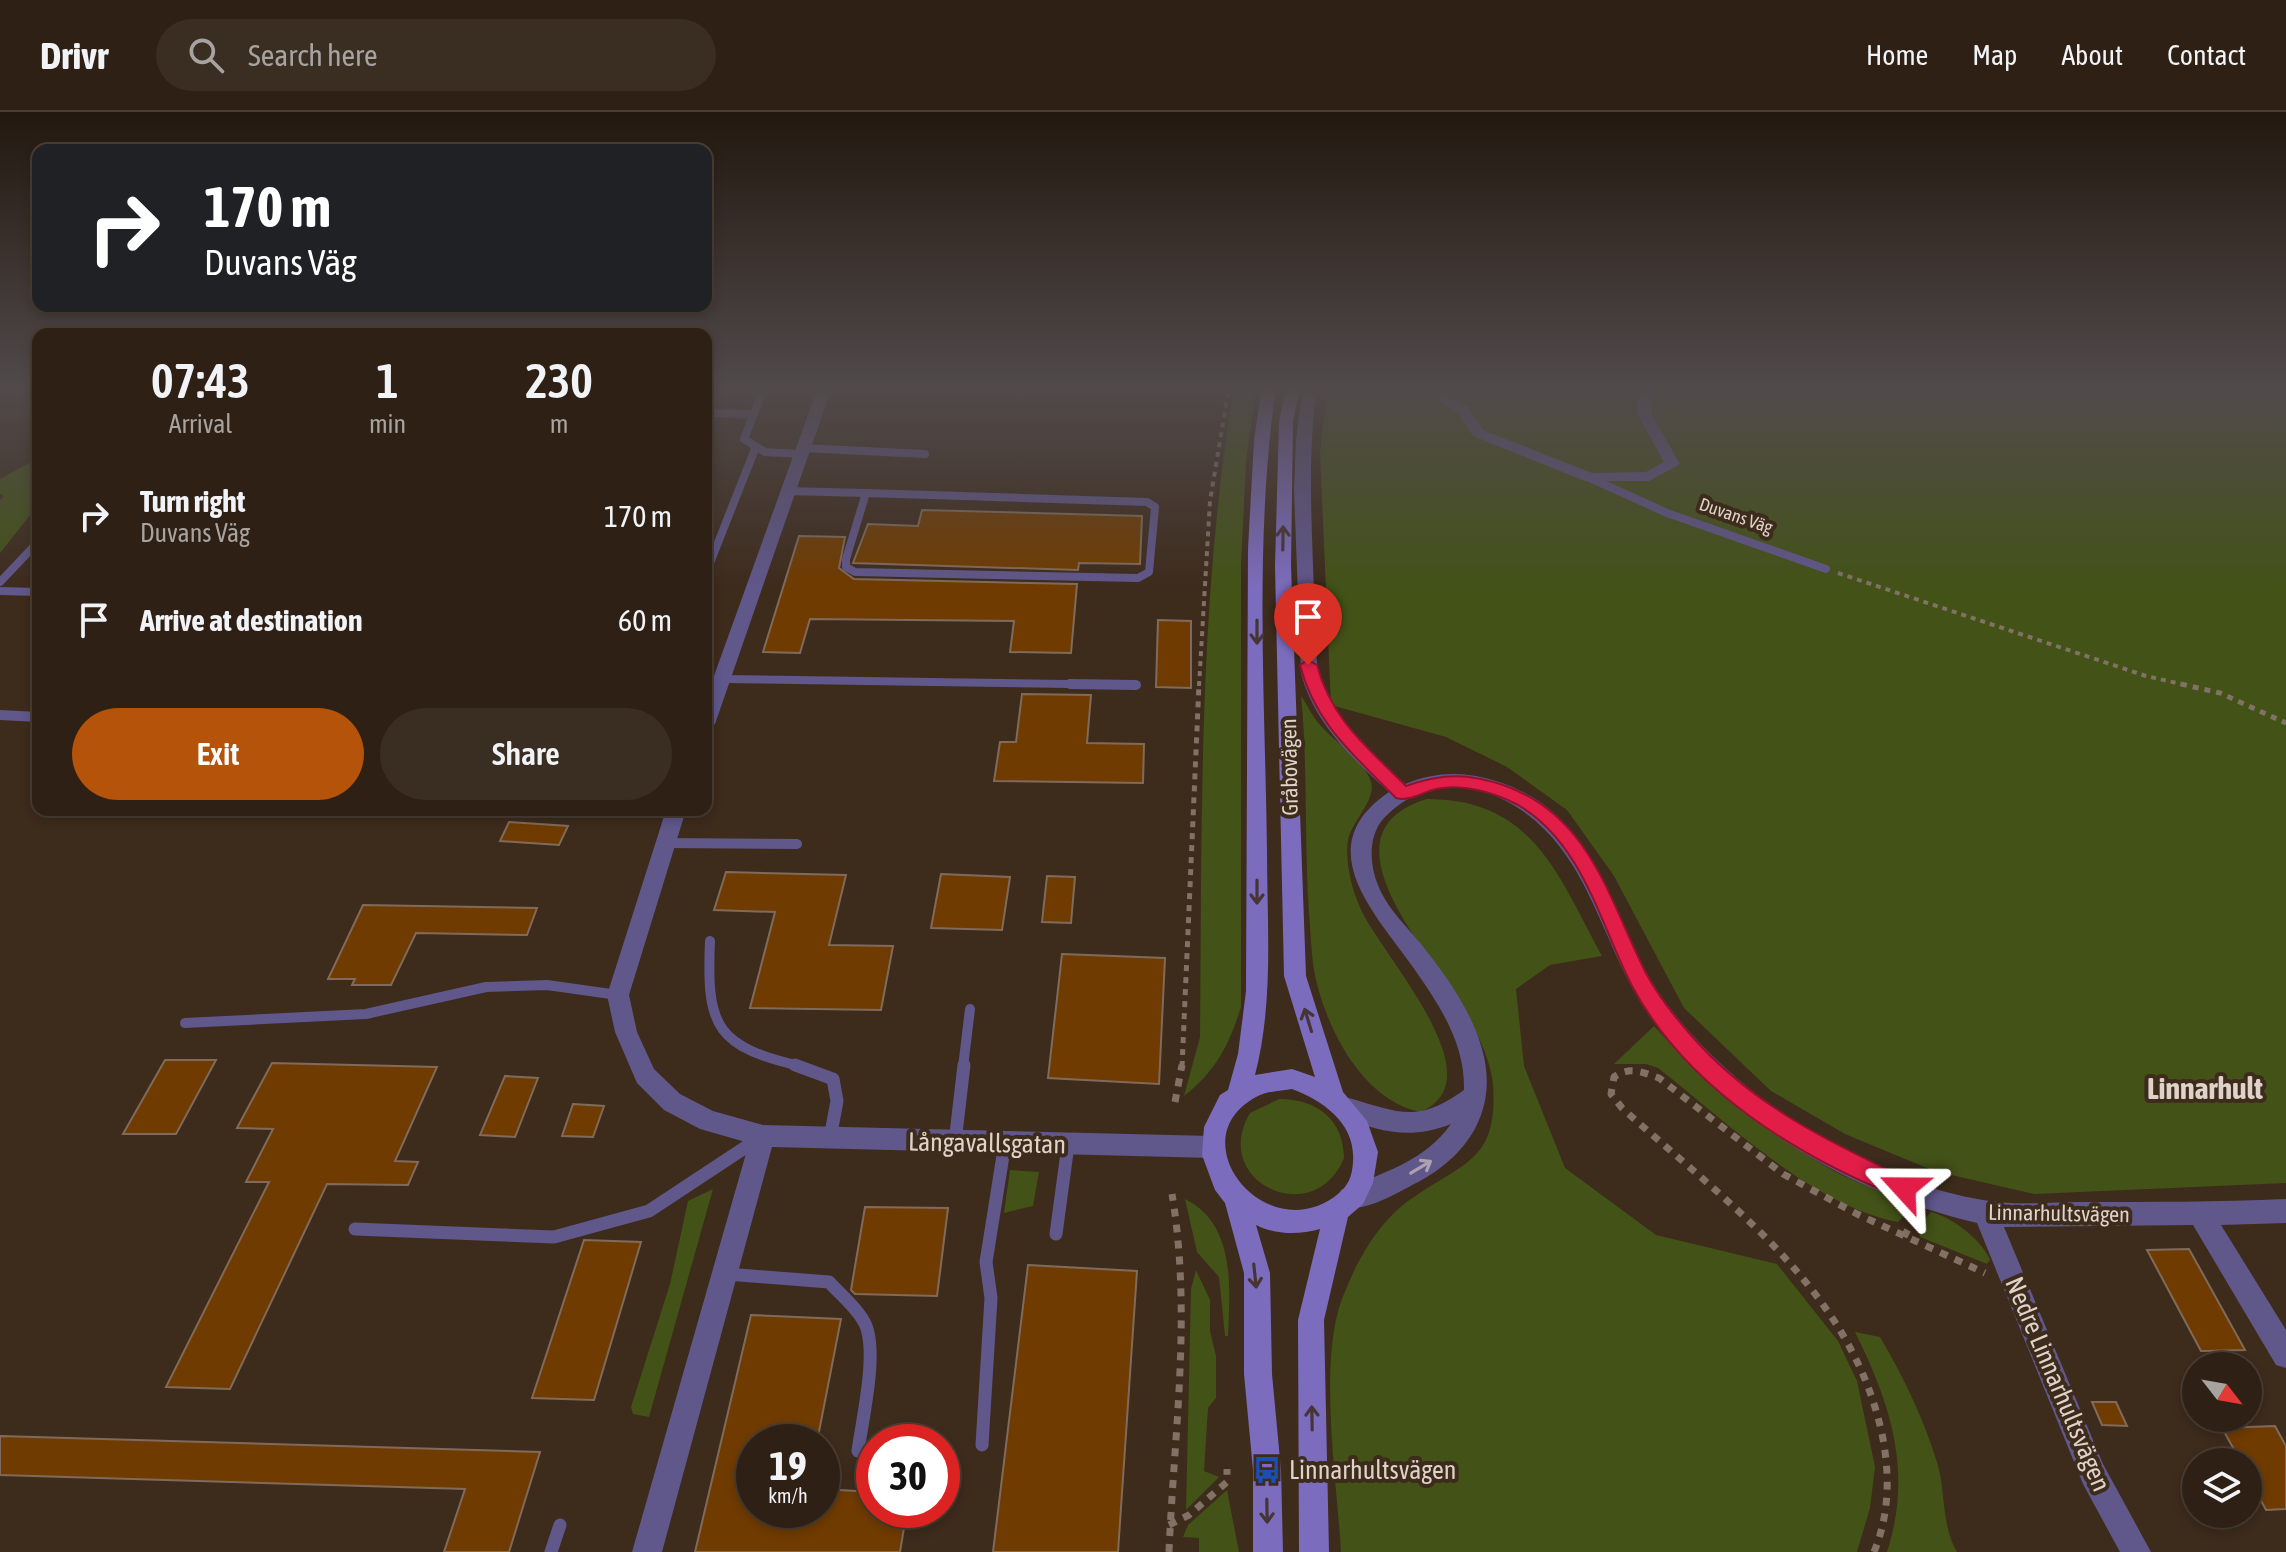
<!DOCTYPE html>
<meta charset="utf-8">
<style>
body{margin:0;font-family:"Asap Condensed",sans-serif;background:#3a2d22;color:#f1f3f6;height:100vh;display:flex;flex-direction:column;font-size:30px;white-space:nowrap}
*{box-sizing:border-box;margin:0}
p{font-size:26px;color:#a7a3a0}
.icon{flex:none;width:44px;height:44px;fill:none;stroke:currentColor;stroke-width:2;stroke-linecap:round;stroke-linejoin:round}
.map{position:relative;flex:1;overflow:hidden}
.side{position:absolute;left:32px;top:216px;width:680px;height:488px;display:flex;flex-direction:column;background:#2e2015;border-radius:16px;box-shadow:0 4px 12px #0003,0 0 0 2px #493e34}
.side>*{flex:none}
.guide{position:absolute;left:32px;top:32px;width:680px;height:168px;border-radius:16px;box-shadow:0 4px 12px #0003,0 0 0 2px #493e34;background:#202124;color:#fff;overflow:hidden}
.needle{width:52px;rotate:121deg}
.fabs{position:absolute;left:2182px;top:1240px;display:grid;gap:16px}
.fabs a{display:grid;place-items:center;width:80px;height:80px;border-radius:50%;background:#2e2015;box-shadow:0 4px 12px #0003,0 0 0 2px #493e34;font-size:40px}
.speed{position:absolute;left:736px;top:1312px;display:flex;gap:16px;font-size:40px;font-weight:700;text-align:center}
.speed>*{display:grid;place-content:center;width:104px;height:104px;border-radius:50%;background:#2e2015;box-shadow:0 4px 12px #0003,0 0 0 2px #493e34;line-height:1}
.speed small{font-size:20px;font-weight:400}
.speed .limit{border:12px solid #d22;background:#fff;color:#111}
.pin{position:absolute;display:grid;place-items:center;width:68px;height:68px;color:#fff;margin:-82px -34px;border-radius:50% 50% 50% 0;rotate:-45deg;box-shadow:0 0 8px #0007}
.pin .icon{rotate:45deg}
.me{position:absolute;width:88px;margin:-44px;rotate:294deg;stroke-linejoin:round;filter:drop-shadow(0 0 6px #0008)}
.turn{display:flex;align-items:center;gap:28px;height:168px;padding:0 40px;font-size:36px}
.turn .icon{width:104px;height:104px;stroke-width:2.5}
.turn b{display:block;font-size:56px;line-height:68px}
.eta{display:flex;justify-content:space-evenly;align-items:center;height:136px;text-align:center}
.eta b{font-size:48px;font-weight:600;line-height:56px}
.action{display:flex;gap:16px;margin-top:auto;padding:16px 40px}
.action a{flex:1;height:92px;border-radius:48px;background:#b45309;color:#fff;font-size:32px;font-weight:600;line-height:92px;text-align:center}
.action a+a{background:#3a2d22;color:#f1f3f6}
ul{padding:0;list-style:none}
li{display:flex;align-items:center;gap:24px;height:104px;padding:0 40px}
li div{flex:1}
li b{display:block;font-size:30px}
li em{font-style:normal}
header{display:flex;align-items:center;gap:48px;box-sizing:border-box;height:112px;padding:0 40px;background:#2e2015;border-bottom:2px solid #493e34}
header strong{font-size:38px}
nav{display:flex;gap:44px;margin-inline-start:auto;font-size:28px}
.search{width:560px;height:72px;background:#3a2d22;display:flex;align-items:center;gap:20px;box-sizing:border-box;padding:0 28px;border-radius:44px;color:#a7a3a0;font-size:30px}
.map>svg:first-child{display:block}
.green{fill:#435217}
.building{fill:#6f3b00;stroke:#806b5b;stroke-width:2}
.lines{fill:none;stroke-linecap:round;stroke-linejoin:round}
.path-far2{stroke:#817265;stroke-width:4;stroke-dasharray:5 5;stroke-linecap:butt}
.path-far1{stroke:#817265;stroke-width:5;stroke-dasharray:6 6;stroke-linecap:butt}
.path{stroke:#817265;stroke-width:7;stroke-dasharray:8 8;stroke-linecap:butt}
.lane-far2{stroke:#60578b;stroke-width:8}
.lane-far1{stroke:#60578b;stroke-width:10}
.lane{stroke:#60578b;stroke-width:13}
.street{fill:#60578b;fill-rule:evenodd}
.secondary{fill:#7c6cbd;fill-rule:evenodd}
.oneway{stroke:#463534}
.oneway2{stroke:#aca1b0}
.route{fill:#e11d48;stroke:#92132f;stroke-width:2}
.labels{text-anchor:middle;stroke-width:8;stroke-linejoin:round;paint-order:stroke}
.far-street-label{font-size:18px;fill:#ded2c9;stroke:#3d2b1c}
.street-label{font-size:22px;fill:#ded2c9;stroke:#3d2b1c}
.near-street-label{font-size:26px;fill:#ded2c9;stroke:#3d2b1c}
.near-poi-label{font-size:26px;fill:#ded2c9;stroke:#3d2b1c;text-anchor:start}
.district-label{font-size:30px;font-weight:bold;fill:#ded2c9;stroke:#3d2b1c}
</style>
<header>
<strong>Drivr</strong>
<div class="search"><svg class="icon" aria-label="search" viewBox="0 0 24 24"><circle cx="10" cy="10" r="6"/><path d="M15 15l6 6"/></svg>Search here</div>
<nav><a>Home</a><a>Map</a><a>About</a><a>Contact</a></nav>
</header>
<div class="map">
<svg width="2286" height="1440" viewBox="0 0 2286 1440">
<rect width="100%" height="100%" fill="#3d2b1c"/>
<!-- green -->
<g class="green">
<path d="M1234,275h22l-10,75 -5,103v442c-12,38 -25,64 -57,89l16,-59c2,-217 -2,-436 34,-650z"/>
<polygon points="1328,275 2286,275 2286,1071 2034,1082 1934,1059 1845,1022 1771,979 1684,896 1614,764 1567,698 1507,655 1446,625 1331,593 1320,340"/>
<polygon points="38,346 38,393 0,441 0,388 4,384 0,382 0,367"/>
<path d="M1301,584c7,10 12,22 20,30 16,18 39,30 49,53 9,19 -18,41 -22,61 -3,20 3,47 11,65 17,45 142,174 61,207 -57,-12 -92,-81 -104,-132 -5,-22 -5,-45 -7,-67 -5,-72 -1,-148 -8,-217z"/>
<path d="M1427,687c107,0 131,77 175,157l-52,9 -34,24 8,77 41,102 91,67 121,29 61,77 19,40 18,86 -5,41 -13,44h-516c-4,-70 -24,-195 3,-258 14,-36 37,-76 70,-97 53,-36 84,-38 79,-113 -3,-28 -20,-60 -34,-83 -32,-52 -142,-169 -32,-202z"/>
<path d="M1654,914c53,59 111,106 180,145 16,9 69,27 75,40l-11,11c-87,-17 -172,-101 -240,-154l-12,-4h-32z"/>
<path d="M1279,987c38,0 64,20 65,59 -30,73 -135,24 -94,-45z"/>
<polygon points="1010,1058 1039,1060 1033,1094 1004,1101"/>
<polygon points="713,1077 649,1305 633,1302 631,1295 670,1172 688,1089"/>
<path d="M1185,1087c51,25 45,89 43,137h-3l-6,-59 -22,-25z"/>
<path d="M1931,1100c22,6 50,27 59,48l-3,4 -67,-27 -1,-11z"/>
<polygon points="1196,1158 1210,1188 1210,1219 1216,1244 1216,1286 1208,1296 1204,1359 1219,1365 1186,1398 1191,1177"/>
<path d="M1855,1220l25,5c23,39 43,80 57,125 9,29 4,63 20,90h-70c26,-81 4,-147 -32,-220z"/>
<polygon points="1227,1378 1239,1440 1199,1440 1199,1426 1183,1425 1188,1413"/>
</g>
<!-- building -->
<g class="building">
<polygon points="922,398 1142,404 1140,452 1079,451 1078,458 853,451 868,412 918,414"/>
<polygon points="799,424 845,425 839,456 854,467 1077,472 1071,541 1010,540 1014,509 810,507 800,541 763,540"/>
<polygon points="1158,508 1191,509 1191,576 1156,575"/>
<polygon points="1022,582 1091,583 1087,631 1144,632 1143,671 994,669 1000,630 1016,630"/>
<polygon points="509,710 568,714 559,733 500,729"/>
<polygon points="726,760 846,763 829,833 893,834 881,898 750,896 775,800 714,798"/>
<polygon points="941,762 1010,765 1002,818 931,816"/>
<polygon points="1047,764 1075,765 1071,811 1042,810"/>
<polygon points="363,793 537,796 527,823 416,821 391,873 352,873 355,867 328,867"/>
<polygon points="1062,842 1165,846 1159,972 1048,966"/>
<polygon points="165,948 216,948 176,1022 123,1022"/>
<polygon points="272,951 437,955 395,1049 418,1050 408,1073 327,1072 230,1277 166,1275 269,1070 246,1070 273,1017 237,1016"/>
<polygon points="505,964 538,966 515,1025 480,1023"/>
<polygon points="573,992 604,994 593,1025 562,1024"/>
<polygon points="865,1095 948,1096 937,1184 855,1182 851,1178"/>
<polygon points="584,1128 641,1130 594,1288 532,1286"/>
<polygon points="2189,1137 2245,1238 2201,1239 2147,1138"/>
<polygon points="1028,1153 1137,1159 1118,1440 993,1440"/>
<polygon points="751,1203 841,1207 817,1330 754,1330 754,1398 822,1398 822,1377 874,1380 874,1398 907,1398 900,1440 695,1440"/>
<polygon points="2092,1290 2116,1290 2127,1314 2102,1313"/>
<polygon points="2275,1314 2286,1334 2286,1397 2266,1398 2248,1364 2248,1350 2241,1350 2222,1316"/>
<polygon points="0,1324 540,1340 509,1440 444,1440 465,1377 0,1363"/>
</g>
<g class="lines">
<!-- path-far2 -->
<g class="path-far2">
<polyline points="1838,461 2146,564 2190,574"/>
<polyline points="1199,574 1210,389 1229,275"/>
</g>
<!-- path-far1 -->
<g class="path-far1">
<polyline points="2181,572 2220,581 2286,611"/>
<polyline points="1182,955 1199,572"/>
</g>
<!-- path -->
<g class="path">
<polyline points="1175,990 1182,953"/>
<polyline points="1904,1125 1915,1103"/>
<polyline points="1169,1413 1189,1403 1227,1370 1227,1357"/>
<path d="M1169,1440c5,-120 23,-238 3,-358"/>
<path d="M1874,1440c15,-36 16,-75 9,-113 -29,-148 -156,-236 -261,-331l-11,-14 3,-17c16,-11 28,-5 45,1l124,96 74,40 128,59"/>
</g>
<!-- lane-far2 -->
<g class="lane-far2">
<polyline points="764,275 744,327 765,340 800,342"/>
<polyline points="706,301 752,302"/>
<polyline points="803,336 925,342"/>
<polyline points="1590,366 1667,401 1826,457"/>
<polyline points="787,379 866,381"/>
<polygon points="866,381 1147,390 1155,395 1149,460 1138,466 855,460 846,455 846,447"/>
<polyline points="706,461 755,337"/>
<polyline points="0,470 38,430"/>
<polyline points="0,479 38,480"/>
<polyline points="721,567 1136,573"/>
</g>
<!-- lane-far1 -->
<g class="lane-far1">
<polyline points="1070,572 1136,573"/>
<polyline points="0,603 38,605"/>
<polyline points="664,731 797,732"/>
<path d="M710,829c-4,88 7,106 94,126"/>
<polyline points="185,911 366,902 486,875 547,873 618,883"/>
<polyline points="963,955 970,897"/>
</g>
<!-- lane -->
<g class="lane">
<polyline points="795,953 833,967 837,989 830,1026"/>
<polyline points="955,1030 964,953"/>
<polyline points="355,1117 554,1125 649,1099 758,1027"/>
<polyline points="1056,1122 1068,1033"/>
<path d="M727,1162l102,8c11,12 26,24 34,38 17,26 -1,100 -5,131"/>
<polyline points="982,1333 991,1186 986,1150 1005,1031"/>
<polyline points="551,1440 560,1413"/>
</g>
<!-- street -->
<g class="street">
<polygon points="818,275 832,275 715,612 706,619 706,586"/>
<path d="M1303,275h14c-10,70 -5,138 -3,208 2,34 -2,71 13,103 17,34 49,60 78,86 32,-13 61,-13 94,-2 108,36 110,147 170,225 45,59 107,107 172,142 45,24 92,43 142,51 32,6 65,2 97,2 69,0 137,0 206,-3v24l-65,2 65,105v38l-10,-3 -83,-140 -189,2 99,237 48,88h-31l-37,-68 -106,-261c-110,-26 -214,-82 -292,-165 -18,-19 -35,-39 -48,-62 -40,-69 -53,-151 -127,-193 -23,-13 -50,-19 -76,-14 -19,4 -37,15 -50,29 -18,20 -14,52 -3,74 10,20 26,35 40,52 37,46 82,111 60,171 -10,29 -35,52 -61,66 -20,10 -57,34 -79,25l-3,-8 3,-8c40,-16 84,-29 110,-66 -41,16 -70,8 -110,-7l-4,-8 4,-8 8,-3c51,15 69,25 115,-8 1,-45 -22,-81 -47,-117 -37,-55 -112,-124 -28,-181 -37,-34 -75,-69 -88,-119l-7,-182 2,-52z"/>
<polygon points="1414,275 1432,275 1468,295 1483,318 1592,361 1646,360 1664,350 1638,303 1636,275 1650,275 1652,303 1680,352 1649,369 1585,369 1473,324 1458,301"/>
<polygon points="666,698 686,698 629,883 637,920 654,957 680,982 713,999 763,1013 1212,1024 1221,1027 1224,1035 1221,1043 1212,1046 772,1035 662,1440 632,1440 749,1031 700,1017 664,998 637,971 615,920 607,883"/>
</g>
<!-- secondary -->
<path class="secondary" d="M1262,275h14c-22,152 -11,310 -9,463 0,75 7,152 -12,225l37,-6 23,8 -31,-101 -9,-410 4,-144 7,-35h14l-7,35 -2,144 15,410 37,116 24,29 11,31 -5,31 -10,21 -15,13 -24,103 5,232h-30l-1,-232 22,-91c-21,6 -44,6 -64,-4l14,48 2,101 9,96 2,82h-30v-82l-9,-96v-101l-19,-70 -10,-13 -13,-35 2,-28 16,-32 8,-5 10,-36 8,-63 2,-442 6,-109zM1292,977c32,12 64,35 61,73 -1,14 -4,23 -15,32 -71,57 -161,-54 -82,-97 10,-6 25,-6 36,-8z"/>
</g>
<!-- one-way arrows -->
<defs><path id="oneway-shaft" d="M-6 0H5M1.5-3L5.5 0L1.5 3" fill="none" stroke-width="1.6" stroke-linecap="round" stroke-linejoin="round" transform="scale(2)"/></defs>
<g class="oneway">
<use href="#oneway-shaft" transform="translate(1283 426) rotate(-89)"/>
<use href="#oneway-shaft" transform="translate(1257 520) rotate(90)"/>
<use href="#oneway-shaft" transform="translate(1257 780) rotate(90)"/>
<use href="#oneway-shaft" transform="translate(1308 908) rotate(-107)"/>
<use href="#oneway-shaft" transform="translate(1255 1164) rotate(84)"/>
<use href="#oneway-shaft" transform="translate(1312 1306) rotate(-91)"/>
<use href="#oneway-shaft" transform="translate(1267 1399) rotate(89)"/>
</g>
<use class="oneway2" href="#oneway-shaft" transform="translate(1421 1055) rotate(-31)"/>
<!-- sky -->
<linearGradient id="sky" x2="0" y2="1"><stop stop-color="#22180f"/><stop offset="0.58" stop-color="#514a4b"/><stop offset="1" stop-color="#514a4b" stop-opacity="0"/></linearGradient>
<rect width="2286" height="477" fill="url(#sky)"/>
<!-- route -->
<path class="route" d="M1308,548l9,5c14,54 50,82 89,121 36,-13 63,-13 100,0 86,32 103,115 141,189 11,20 28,42 43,59 60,70 140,109 222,147l3,7 -3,8 -8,3c-105,-41 -217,-110 -272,-213 -32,-62 -49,-143 -114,-181 -22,-12 -56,-22 -82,-16 -13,3 -27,13 -40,9 -41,-42 -81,-74 -96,-133z"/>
<!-- icons -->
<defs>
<g id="bus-bare" transform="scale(2.16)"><path d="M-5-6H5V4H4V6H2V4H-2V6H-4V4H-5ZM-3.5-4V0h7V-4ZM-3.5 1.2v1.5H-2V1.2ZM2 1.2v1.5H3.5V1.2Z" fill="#1a4fb4" stroke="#3d2b1c" stroke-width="2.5" paint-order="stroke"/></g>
</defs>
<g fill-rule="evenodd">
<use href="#bus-bare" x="1267" y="1358"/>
</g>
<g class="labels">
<!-- far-street labels -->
<g class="far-street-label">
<text transform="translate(1736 404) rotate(19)" y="6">Duvans Väg</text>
</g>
<!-- street labels -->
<g class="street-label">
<text transform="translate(1289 655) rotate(-91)" y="8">Gråbovägen</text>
<text transform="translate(2059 1101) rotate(1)" y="8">Linnarhultsvägen</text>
</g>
<!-- near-street labels -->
<g class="near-street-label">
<text transform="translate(987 1031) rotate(1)" y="9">Långavallsgatan</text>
<text transform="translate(2058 1272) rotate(67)" y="9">Nedre Linnarhultsvägen</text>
</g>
<!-- near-poi labels -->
<g class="near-poi-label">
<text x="1289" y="1367">Linnarhultsvägen</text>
</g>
<!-- district labels -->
<g class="district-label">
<text x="2205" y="987">Linnarhult</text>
</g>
</g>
</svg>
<div class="fabs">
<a><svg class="needle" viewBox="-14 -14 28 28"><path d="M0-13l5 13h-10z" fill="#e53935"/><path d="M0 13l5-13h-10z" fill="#a7a3a0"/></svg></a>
<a><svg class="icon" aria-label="layers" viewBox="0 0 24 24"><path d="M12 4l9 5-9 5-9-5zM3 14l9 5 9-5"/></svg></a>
</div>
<div class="speed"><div>19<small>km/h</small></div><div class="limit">30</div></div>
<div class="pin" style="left:1308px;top:553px;background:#d93025"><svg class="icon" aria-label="arrive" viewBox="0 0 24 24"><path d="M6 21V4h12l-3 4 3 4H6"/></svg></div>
<svg class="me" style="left:1904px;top:1076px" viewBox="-20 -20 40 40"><path d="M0-17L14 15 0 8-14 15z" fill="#e11d48" stroke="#fff" stroke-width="4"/></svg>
<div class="guide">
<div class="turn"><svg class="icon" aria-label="right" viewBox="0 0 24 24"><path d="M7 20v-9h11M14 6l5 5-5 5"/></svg><div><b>170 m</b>Duvans Väg</div></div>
</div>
<section class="side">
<div class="eta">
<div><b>07:43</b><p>Arrival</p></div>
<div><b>1</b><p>min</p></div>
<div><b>230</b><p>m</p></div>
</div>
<ul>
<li><svg class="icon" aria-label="right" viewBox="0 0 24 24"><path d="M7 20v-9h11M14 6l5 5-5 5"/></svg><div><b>Turn right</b><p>Duvans Väg</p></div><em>170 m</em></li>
<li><svg class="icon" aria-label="arrive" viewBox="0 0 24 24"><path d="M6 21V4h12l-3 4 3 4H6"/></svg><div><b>Arrive at destination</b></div><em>60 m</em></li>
</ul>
<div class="action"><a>Exit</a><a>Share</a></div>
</section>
</div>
